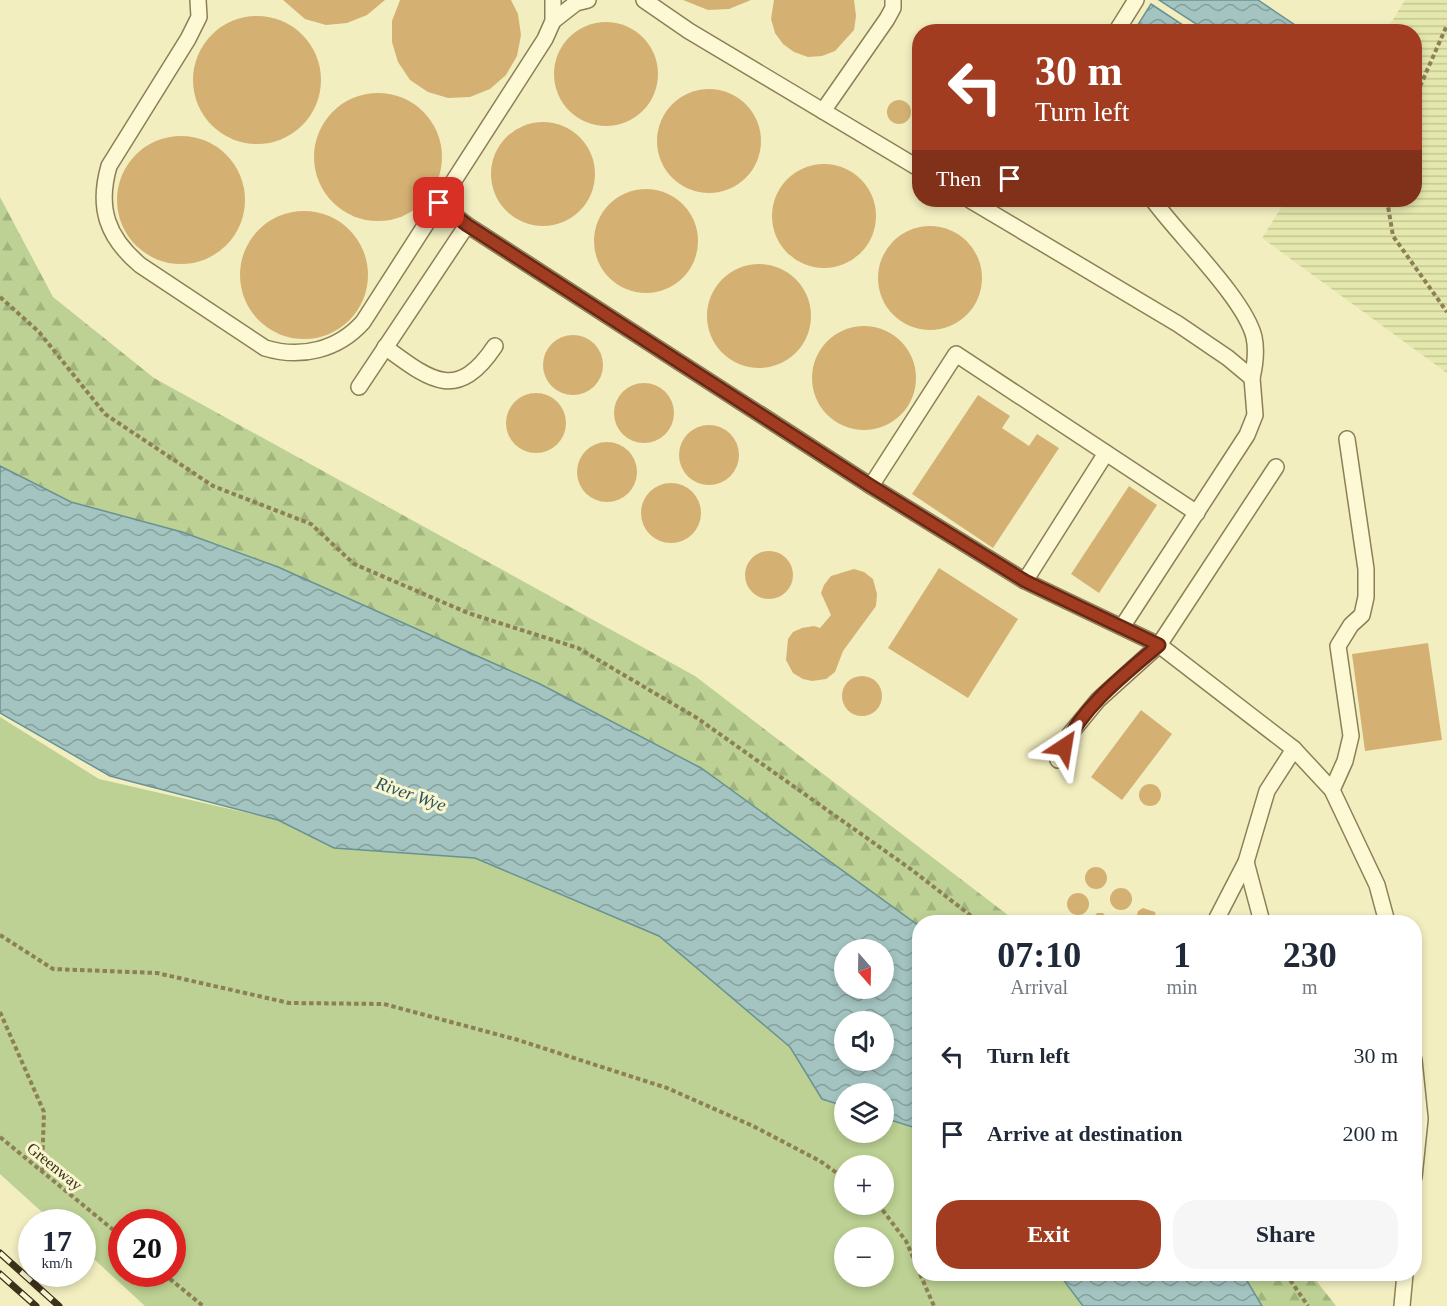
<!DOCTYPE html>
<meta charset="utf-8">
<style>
body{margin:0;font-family:"Times New Roman",serif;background:#f6f6f7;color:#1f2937;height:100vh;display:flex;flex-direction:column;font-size:22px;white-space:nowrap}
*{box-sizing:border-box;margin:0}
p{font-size:20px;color:#747a83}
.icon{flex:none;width:33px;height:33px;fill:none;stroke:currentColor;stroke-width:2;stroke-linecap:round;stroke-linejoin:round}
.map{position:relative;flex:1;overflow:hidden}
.panel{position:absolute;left:912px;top:915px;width:510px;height:366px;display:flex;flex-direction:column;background:#fff;border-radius:24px;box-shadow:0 3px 9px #0003}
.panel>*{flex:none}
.top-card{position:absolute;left:912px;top:24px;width:510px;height:183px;border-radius:24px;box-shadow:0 3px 9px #0003;background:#a23c20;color:#fff;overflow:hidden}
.needle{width:39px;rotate:160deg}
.tools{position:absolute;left:834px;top:939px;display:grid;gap:12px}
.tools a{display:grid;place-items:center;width:60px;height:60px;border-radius:50%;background:#fff;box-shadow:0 3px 9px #0003;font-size:30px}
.speed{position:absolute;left:18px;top:1209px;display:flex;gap:12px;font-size:30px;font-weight:700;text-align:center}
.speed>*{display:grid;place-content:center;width:78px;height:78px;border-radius:50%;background:#fff;box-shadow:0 3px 9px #0003;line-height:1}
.speed small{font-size:15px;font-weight:400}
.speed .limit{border:9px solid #d22;background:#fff;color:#111}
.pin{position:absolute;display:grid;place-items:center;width:51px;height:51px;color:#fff;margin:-26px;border-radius:12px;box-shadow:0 3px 9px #0006}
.me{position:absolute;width:66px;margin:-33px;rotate:33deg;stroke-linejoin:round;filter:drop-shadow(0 0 4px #0008)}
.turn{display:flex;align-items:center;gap:21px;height:126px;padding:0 24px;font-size:27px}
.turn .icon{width:78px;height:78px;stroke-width:2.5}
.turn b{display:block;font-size:42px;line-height:51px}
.then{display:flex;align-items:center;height:57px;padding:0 24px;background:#0003;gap:12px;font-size:22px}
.eta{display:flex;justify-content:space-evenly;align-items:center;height:102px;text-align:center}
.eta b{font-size:36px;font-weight:700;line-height:42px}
.action{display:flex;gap:12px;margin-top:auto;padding:12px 24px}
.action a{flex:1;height:69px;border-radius:24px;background:#a23c20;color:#fff;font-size:24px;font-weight:700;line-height:69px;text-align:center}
.action a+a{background:#f6f6f7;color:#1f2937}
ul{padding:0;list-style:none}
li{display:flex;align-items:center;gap:18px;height:78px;padding:0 24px}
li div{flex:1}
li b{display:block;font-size:22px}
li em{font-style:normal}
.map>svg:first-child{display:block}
.farmland{fill:url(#farmland-rules)}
.green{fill:#bcd193;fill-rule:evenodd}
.forest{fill:url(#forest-firs)}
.water{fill:url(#water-waves);stroke:#699392;stroke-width:1.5;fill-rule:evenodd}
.building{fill:#d4b172}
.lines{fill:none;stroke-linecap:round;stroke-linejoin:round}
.lane-casing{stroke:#8d7f56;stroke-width:18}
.path{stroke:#8d7f56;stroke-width:4;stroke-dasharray:4.5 3;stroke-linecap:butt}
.lane{stroke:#fcf9d4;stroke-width:15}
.rail-casing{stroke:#3b321c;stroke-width:7}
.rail{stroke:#f9f6d0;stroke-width:4.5;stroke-dasharray:14;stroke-linecap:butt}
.route-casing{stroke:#692715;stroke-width:15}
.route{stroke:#a23c20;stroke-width:10}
.labels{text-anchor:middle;stroke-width:6;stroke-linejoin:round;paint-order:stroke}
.street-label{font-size:16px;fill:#3b321c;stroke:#f9f6d0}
.water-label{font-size:18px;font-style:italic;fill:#2a545c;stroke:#f9f6d0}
</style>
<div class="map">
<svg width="1447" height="1306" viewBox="0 0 1447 1306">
<defs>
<pattern id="farmland-rules" width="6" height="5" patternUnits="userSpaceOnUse" patternTransform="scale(1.5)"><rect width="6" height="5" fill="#e5e8ad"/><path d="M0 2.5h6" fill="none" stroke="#c5c794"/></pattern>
<pattern id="forest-firs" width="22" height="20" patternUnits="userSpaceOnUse" patternTransform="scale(1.5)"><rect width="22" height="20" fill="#bcd193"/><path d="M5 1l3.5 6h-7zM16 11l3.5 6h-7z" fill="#a2b47e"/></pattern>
<pattern id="water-waves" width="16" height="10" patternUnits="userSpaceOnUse" patternTransform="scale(1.5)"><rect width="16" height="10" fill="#a3c4c1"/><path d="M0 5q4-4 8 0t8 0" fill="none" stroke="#86a09c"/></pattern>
</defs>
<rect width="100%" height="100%" fill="#f2eec0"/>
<!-- farmland -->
<polygon class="farmland" points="1405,0 1447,0 1447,373 1262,238 1286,200 1414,200 1414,32 1386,31"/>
<!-- green -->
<path class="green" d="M0,717l99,62 179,41 56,28 141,10 184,78 131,111 32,52 22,7v26h40v-14l35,11 1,145h139l24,32h-938l-62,-57 -1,-27h-29l-53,-48zM844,1166h40v38h-40zM122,1222h50v52h-50zM844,1238h40v38h-40z"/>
<!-- forest -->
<g class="forest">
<polygon points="0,197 53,297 154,378 695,676 1017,922 920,922 919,926 701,768 540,684 278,567 182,532 71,502 0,466"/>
<polygon points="1243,1274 1311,1274 1336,1306 1262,1306"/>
</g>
<!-- water -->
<g class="water">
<polygon points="1159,0 1258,0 1304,31 1207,31"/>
<polygon points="1151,4 1192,31 1134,31"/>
<path d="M0,466l71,36 111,30 96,35 262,117 161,84 218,158v203l-35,-11v-24h-40v12l-22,-7 -32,-52 -131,-111 -184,-78 -141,-10 -56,-28 -168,-44 -110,-63zM844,950h40v38h-40zM844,1022h40v38h-40z"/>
<polygon points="1059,1274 1243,1274 1262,1306 1083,1306"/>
</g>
<!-- building -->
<g class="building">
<polygon points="283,0 385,0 367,15 347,23 326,25 305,19"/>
<polygon points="400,0 511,0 518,14 521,35 517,56 506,75 490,89 470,97 448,98 428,92 410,80 398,62 392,42 392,21"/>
<polygon points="683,0 751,0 729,9 708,10"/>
<polygon points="774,0 854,0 856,16 854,30 835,51 822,56 808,57 794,52 783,44 775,33 771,19"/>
<circle cx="257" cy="80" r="64"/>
<circle cx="606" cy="74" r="52"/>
<circle cx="709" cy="141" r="52"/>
<circle cx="378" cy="157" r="64"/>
<circle cx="899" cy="112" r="12"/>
<circle cx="543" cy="174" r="52"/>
<circle cx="181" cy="200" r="64"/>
<circle cx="824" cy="216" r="52"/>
<circle cx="646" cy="241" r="52"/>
<circle cx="304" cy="275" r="64"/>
<circle cx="930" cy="278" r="52"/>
<circle cx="759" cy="316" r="52"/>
<circle cx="864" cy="378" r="52"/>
<circle cx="573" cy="365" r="30"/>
<circle cx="644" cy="413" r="30"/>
<circle cx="536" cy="423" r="30"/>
<polygon points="978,395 1010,416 1002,428 1029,446 1037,434 1059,448 993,548 912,494"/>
<circle cx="709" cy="455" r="30"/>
<circle cx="607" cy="472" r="30"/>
<circle cx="671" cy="513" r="30"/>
<polygon points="1129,486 1157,505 1099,593 1071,574"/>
<circle cx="769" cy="575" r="24"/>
<polygon points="939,568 1018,619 968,698 888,648"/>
<polygon points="854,569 864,572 873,579 877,594 876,606 843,651 835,672 826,679 812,681 803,679 793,673 786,660 788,639 793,632 802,628 814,626 820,628 831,615 821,593 824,585 831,576"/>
<polygon points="1428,643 1442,740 1365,751 1352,654"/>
<circle cx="862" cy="696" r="20"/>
<polygon points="1141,710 1172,734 1122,800 1091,777"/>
<circle cx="1150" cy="795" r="11"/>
<circle cx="1096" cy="878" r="11"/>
<circle cx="1121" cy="899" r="11"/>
<circle cx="1078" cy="904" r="11"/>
<polygon points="1143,908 1155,912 1157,922 1135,922 1138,911"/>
<polygon points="1097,913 1103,913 1111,922 1089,922"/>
</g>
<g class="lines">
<!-- lane casing -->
<g class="lane-casing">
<g id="lane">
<path d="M198,0l1,17 -11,22 -79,127c-12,42 -2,71 31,99l125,83c36,11 73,2 98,-26l182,-283 8,-18v-21"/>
<polyline points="644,0 689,31 920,169"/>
<polyline points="553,21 576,3 588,0"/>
<polyline points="1116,32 1136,0"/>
<polyline points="823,111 887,19 893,8 893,0"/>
<polyline points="970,200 1178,324 1228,358 1252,378 1255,415 1247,435 1122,627"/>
<path d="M1153,200c25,35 92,99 101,137 3,14 1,28 -2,41"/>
<polyline points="439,203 467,225 871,486 1025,581 1159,645 1294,749 1332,790 1377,885 1387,922"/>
<path d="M385,347c45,33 72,56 110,-1"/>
<polyline points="359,387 467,225"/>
<polyline points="871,486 956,354 1197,513"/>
<polyline points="1025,581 1106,453"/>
<polyline points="1058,760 1070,734 1098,700 1159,645 1276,467"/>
<polyline points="1332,790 1345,761 1351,736 1338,646 1351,625 1362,615 1366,597 1366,569 1347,439"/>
<polyline points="1246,862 1262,922"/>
<polyline points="1215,922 1246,862 1267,791 1294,749"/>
<polyline points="1414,1060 1420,1119 1414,1177"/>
<polyline points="1402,1306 1405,1274"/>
</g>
</g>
<!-- path -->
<g class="path">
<polyline points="1414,100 1447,25"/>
<polyline points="1387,200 1393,236 1447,312"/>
<polyline points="0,297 39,332 105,414 213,486 311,524 354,564 468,613 578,648 697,718 912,870 979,922"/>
<polyline points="0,935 53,969 157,973 289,1003 384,1004 518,1040 667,1088 753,1126 820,1161 844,1178"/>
<polyline points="0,1012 44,1112 42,1170"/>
<polyline points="0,1137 122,1237"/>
<polyline points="878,1204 906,1241 920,1273"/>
<polyline points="164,1274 203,1306"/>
<polyline points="920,1274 934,1306"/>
<polyline points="1286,1274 1308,1306"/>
</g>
<!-- lane -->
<use href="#lane" class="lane"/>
<!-- rail casing -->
<g class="rail-casing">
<g id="rail">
<polyline points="0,1253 59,1306"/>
<polyline points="0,1274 36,1306"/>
</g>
</g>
<!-- rail -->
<use href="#rail" class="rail"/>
</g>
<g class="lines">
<!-- route casing -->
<g class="route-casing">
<path id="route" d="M439,203l28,22 404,261 154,95 134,64c-34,29 -75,60 -95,102"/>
</g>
<!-- route -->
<use href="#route" class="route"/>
</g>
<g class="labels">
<!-- street labels -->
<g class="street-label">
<text transform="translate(55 1166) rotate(39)" y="6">Greenway</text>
</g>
<!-- water labels -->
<g class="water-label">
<text transform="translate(411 794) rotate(19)" y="6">River Wye</text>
</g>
</g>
</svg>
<div class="tools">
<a><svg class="needle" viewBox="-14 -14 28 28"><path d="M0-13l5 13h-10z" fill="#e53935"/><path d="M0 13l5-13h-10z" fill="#747a83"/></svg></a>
<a><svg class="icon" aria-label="sound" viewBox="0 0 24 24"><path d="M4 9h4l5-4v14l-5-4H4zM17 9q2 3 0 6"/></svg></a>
<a><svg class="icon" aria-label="layers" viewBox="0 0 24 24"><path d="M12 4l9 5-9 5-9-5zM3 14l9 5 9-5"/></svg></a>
<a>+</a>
<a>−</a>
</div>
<div class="speed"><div>17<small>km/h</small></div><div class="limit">20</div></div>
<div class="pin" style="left:439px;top:203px;background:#d93025"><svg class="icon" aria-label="arrive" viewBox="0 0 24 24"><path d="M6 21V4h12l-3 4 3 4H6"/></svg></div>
<svg class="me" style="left:1064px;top:747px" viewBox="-20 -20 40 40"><path d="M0-17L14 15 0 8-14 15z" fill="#a23c20" stroke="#fff" stroke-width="4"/></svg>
<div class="top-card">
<div class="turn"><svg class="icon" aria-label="left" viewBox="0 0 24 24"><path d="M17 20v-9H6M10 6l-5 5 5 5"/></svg><div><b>30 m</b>Turn left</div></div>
<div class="then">Then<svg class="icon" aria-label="arrive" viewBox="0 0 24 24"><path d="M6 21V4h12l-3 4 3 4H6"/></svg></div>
</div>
<section class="panel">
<div class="eta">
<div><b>07:10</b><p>Arrival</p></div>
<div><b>1</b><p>min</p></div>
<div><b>230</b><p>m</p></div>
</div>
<ul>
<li><svg class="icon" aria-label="left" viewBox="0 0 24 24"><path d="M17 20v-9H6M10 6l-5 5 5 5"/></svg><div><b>Turn left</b></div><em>30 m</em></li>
<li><svg class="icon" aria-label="arrive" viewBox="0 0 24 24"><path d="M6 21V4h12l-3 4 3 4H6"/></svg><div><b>Arrive at destination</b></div><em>200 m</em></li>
</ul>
<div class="action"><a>Exit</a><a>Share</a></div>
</section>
</div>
